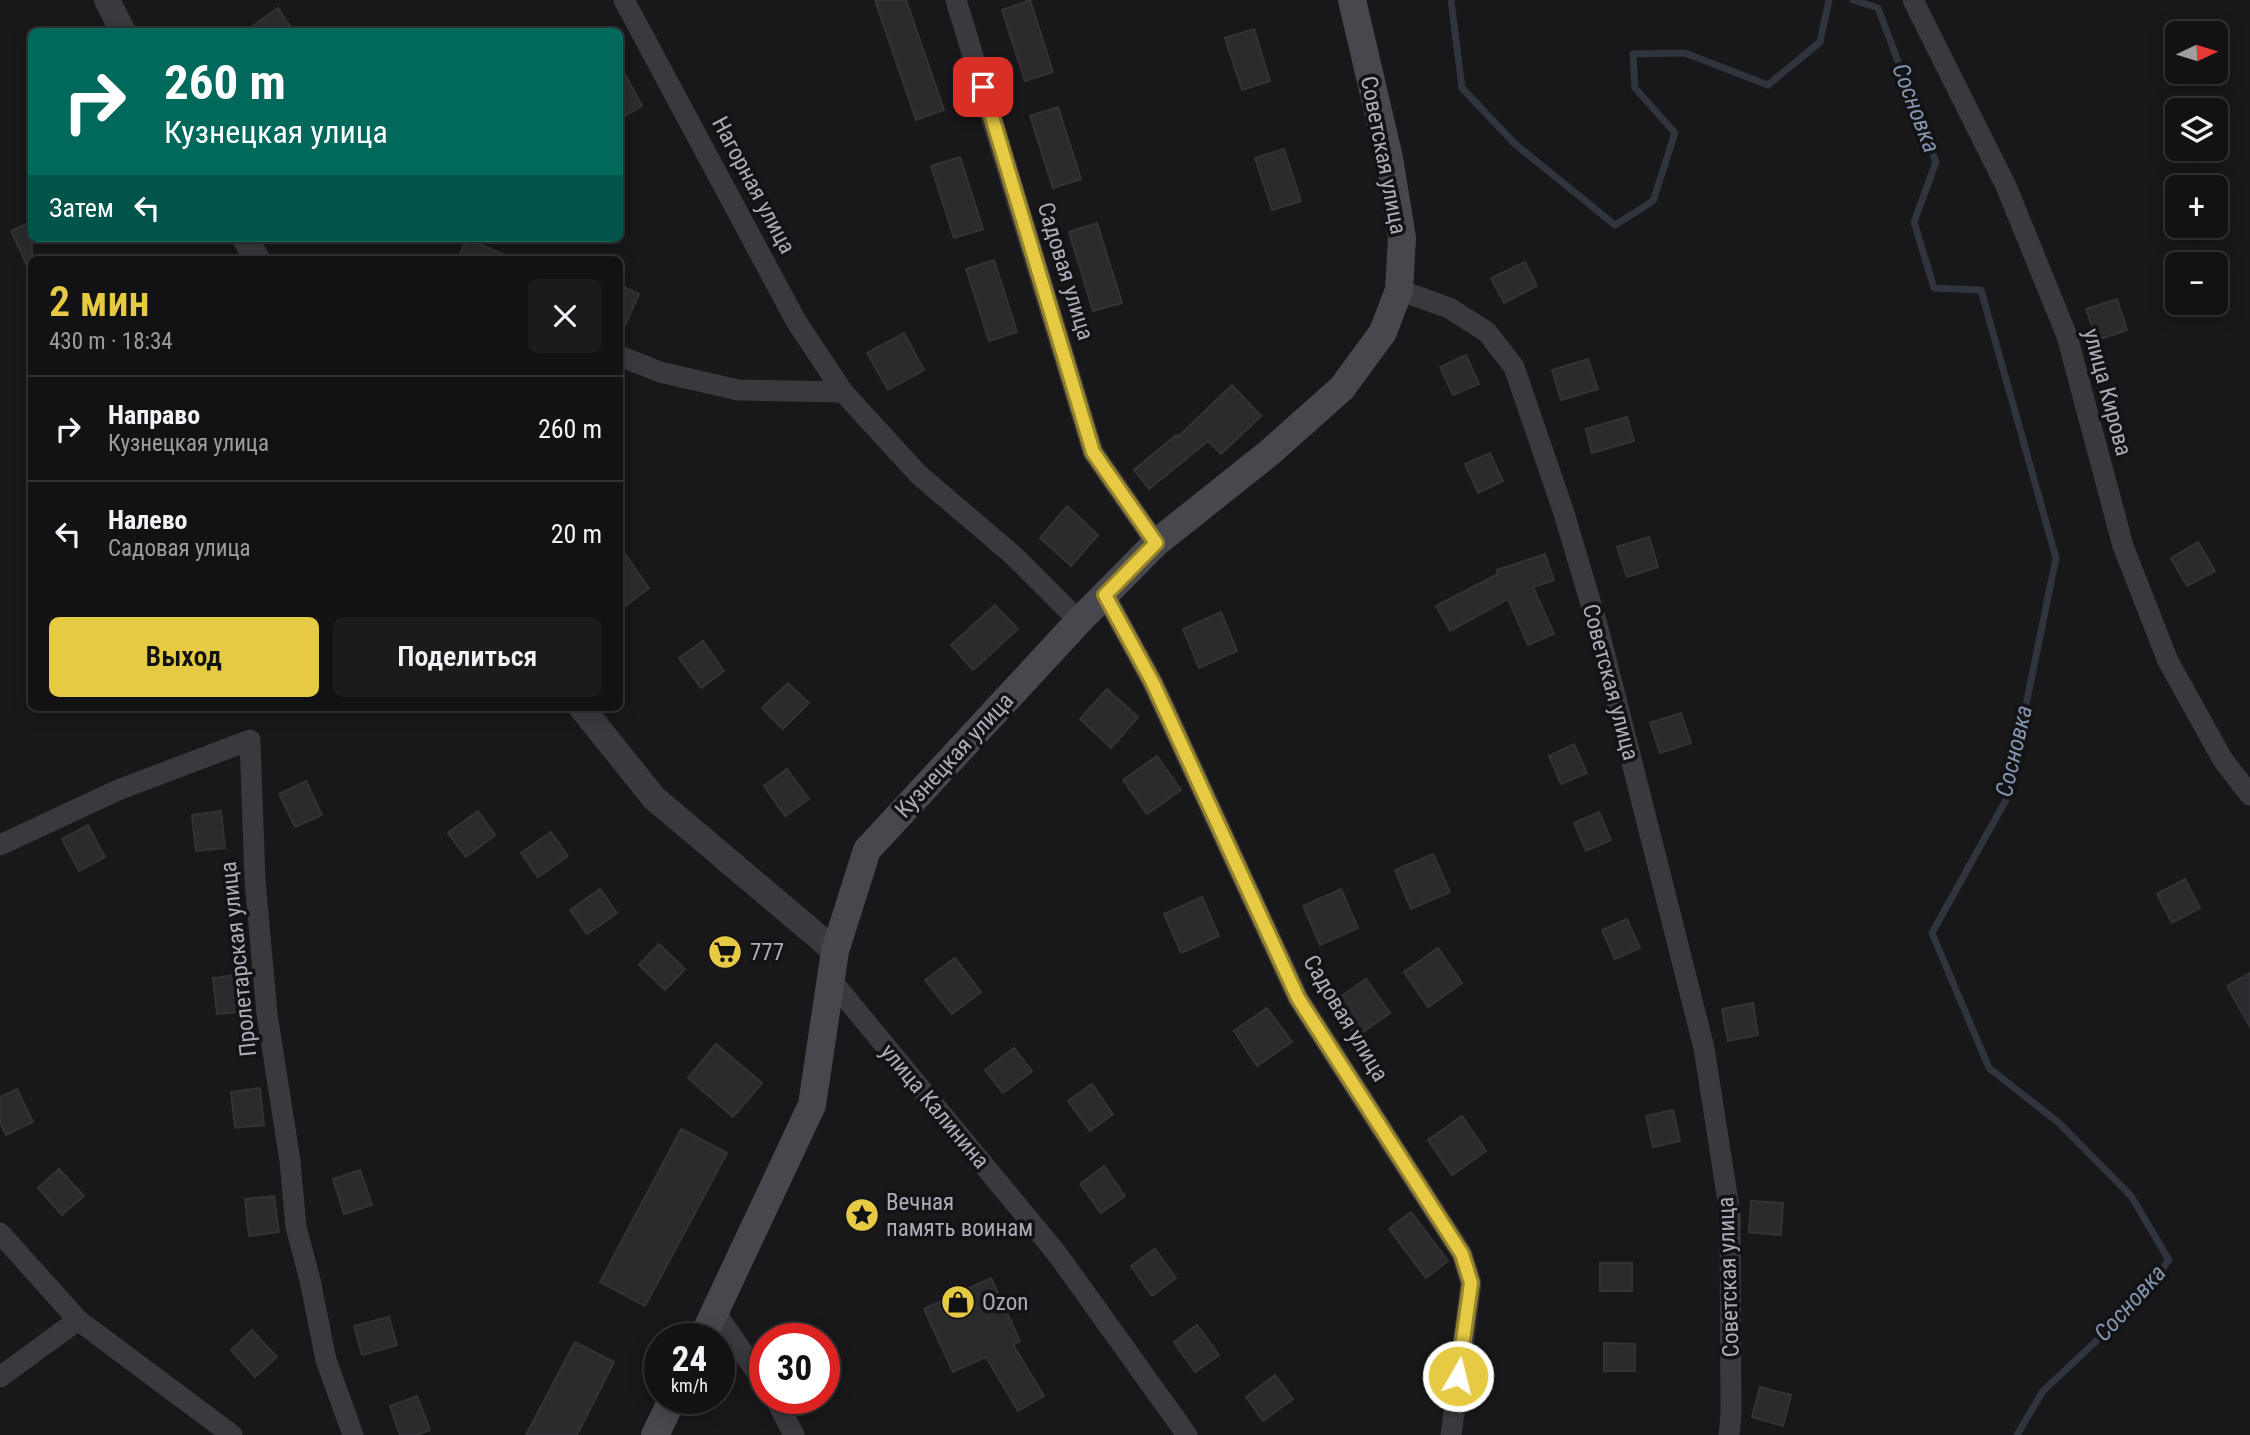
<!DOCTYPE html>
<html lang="ru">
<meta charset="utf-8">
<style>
body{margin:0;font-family:"Roboto Condensed",sans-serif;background:#1b1b1d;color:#f1f3f6;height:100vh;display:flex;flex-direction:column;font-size:26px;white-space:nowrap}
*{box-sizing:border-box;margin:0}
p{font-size:23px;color:#9c9ea0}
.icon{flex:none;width:38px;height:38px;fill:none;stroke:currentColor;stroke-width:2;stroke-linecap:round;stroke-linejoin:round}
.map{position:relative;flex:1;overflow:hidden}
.sheet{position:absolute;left:28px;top:256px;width:595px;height:455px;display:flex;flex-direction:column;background:#121214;border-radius:10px;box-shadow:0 4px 18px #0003,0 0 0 2px #313234}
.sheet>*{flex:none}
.banner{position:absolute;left:28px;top:28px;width:595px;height:214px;border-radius:10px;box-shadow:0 4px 18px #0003,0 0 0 2px #313234;background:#00695c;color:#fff;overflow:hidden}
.needle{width:46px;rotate:86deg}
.buttons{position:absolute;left:2165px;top:21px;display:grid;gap:14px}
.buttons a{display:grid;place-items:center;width:63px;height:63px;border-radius:10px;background:#121214;box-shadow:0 4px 18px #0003,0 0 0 2px #313234;font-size:35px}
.speed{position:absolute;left:644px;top:1323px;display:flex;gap:14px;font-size:35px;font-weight:700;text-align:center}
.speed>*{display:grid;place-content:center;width:91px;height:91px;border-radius:50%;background:#121214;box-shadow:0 4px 18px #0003,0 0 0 2px #313234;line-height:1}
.speed small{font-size:18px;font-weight:400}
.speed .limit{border:10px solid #d22;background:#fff;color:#111}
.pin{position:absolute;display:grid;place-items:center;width:60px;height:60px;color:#fff;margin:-30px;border-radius:14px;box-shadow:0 4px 10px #0006}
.me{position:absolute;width:77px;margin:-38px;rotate:8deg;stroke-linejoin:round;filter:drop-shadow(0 0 5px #0008)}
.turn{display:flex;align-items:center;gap:24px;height:147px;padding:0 21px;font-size:32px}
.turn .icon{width:91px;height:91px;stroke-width:2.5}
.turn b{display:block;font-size:49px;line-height:60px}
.then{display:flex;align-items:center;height:66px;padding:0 21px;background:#0003;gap:14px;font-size:26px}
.round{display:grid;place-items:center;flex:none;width:74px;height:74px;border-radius:10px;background:#1b1b1d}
.overview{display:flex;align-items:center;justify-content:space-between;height:119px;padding:0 21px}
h1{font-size:42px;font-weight:600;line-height:52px;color:#e6ca43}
.primary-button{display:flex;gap:14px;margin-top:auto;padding:14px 21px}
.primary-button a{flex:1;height:80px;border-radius:10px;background:#e6ca43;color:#111;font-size:28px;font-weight:600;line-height:80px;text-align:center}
.primary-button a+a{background:#1b1b1d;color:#f1f3f6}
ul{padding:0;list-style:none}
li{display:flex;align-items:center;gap:21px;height:105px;padding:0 21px;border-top:2px solid #313234}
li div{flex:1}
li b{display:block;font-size:26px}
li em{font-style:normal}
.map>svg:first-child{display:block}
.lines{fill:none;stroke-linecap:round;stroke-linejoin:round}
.stream{stroke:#2f343d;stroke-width:7}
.building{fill:#2b2b2e;stroke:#333236;stroke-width:2}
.minor{stroke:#39393e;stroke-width:21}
.tertiary{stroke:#39393e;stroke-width:26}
.secondary{stroke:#47484e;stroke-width:28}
.route-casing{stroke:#96832c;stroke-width:18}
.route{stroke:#e6ca43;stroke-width:12}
.labels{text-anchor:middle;stroke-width:7;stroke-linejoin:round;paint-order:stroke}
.street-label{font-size:23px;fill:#abadb9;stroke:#131315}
.poi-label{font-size:23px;fill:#abadb9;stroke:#131315;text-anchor:start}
.water-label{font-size:24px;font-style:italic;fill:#8495b1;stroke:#131315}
</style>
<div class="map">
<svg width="2250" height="1435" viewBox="0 0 2250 1435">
<rect width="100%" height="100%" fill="#18181a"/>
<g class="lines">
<!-- stream -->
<g class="stream">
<polyline points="1451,0 1462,88 1515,144 1615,225 1653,201 1675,133 1635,88 1633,54 1685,53 1768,85 1820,42 1829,0"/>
<polyline points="1853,0 1878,8 1936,162 1914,222 1934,288 1981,290 2056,558 2007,798 1932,933 1989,1068 2059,1123 2131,1196 2169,1260 2123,1316 2043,1391 2017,1435"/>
</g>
</g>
<!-- building -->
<g class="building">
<polygon points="875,0 906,0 944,110 916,120"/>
<polygon points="1030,0 1053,72 1025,81 1002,10"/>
<polygon points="278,8 294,32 244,32"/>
<polygon points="1254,29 1270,81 1242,90 1225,38"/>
<polygon points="620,65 642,106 620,119"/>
<polygon points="1058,107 1081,179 1053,188 1030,116"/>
<polygon points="1284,149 1301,201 1272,210 1255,158"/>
<polygon points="960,157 983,229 954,238 931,166"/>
<polygon points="32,221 32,276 11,231"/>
<polygon points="1097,223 1122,303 1093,311 1069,232"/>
<polygon points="467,239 515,259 458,259"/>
<polygon points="994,260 1017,332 989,341 966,269"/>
<polygon points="1525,262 1537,286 1504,303 1491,278"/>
<polygon points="620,285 639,294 620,336"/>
<polygon points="2117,299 2127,330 2097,340 2086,309"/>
<polygon points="904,333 924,370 888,390 867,353"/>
<polygon points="1466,355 1479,384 1453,395 1440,367"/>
<polygon points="1588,359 1598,389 1561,400 1552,370"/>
<polygon points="1232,385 1261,416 1221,454 1208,441 1149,489 1134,470 1176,435 1178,437"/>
<polygon points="1627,417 1634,441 1592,453 1586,429"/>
<polygon points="1490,453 1503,481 1478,493 1465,464"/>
<polygon points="1067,506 1098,535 1071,566 1040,538"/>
<polygon points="1649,537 1658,567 1627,577 1617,547"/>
<polygon points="2198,542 2215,571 2187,586 2171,558"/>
<polygon points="620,547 649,588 620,610"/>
<polygon points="1545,554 1554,580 1533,587 1554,634 1528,645 1508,599 1450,631 1436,606 1498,574 1497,570"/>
<polygon points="995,605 1018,629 973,670 951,645"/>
<polygon points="1221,612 1237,651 1199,668 1183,629"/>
<polygon points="703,641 724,671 701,688 679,658"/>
<polygon points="788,683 809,703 783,729 762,708"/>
<polygon points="1107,689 1138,717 1111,748 1080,719"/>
<polygon points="1681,713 1691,743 1660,753 1650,723"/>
<polygon points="1574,744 1587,773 1561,784 1549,756"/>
<polygon points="1157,756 1181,790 1147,814 1123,780"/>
<polygon points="787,769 809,799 785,816 764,786"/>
<polygon points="306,781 322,815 295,827 279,794"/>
<polygon points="221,811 225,848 196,851 192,815"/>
<polygon points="478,811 495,835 466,857 448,833"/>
<polygon points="1599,812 1611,840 1586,851 1574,823"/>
<polygon points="88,825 105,857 79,871 62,839"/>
<polygon points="551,832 568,856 538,877 521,853"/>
<polygon points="1433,854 1450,892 1411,909 1395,870"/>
<polygon points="2185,879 2200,908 2172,923 2157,894"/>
<polygon points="600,889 617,913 587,934 570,910"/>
<polygon points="1341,889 1358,928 1320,945 1303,906"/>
<polygon points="1202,897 1219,936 1181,953 1164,914"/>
<polygon points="1627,919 1640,948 1615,959 1602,930"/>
<polygon points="659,944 685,969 665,990 639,965"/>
<polygon points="1438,948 1462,983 1428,1007 1404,972"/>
<polygon points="955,958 981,992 952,1014 925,980"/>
<polygon points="2250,973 2250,1027 2227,986"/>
<polygon points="242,974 246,1011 217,1014 213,978"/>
<polygon points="1366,979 1390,1013 1356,1037 1332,1003"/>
<polygon points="1753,1003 1758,1035 1728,1041 1722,1009"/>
<polygon points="1267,1008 1292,1042 1257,1066 1234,1031"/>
<polygon points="716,1044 762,1083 733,1117 688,1078"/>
<polygon points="1014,1048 1032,1071 1003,1093 985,1070"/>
<polygon points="1092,1084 1113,1114 1090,1131 1068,1101"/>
<polygon points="260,1088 264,1125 235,1128 231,1092"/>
<polygon points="17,1089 33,1122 6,1135 0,1122 0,1097"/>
<polygon points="1673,1110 1680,1141 1653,1147 1646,1116"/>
<polygon points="1462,1116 1486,1151 1452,1175 1428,1140"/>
<polygon points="681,1129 727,1153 645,1306 600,1282"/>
<polygon points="1104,1166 1125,1196 1101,1213 1080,1184"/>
<polygon points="59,1169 84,1196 62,1215 38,1188"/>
<polygon points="360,1170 372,1205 344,1214 333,1179"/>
<polygon points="274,1196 279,1232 249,1236 245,1199"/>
<polygon points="1751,1201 1783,1203 1781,1235 1749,1232"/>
<polygon points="1411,1212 1448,1261 1426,1278 1389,1229"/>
<polygon points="1155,1249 1176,1278 1152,1296 1131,1266"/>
<rect x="1600" y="1263" width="32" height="28"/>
<polygon points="991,1278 1020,1341 1013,1345 1044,1396 1018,1411 986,1357 953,1372 924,1309"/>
<polygon points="389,1317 397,1345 362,1355 354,1326"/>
<polygon points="1197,1325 1219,1355 1195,1372 1174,1342"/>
<polygon points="252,1330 277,1357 255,1377 231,1350"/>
<polygon points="575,1342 614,1362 577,1435 526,1435"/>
<polygon points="1604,1343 1635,1344 1635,1371 1604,1371"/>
<polygon points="1275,1375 1293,1399 1263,1421 1246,1397"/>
<polygon points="1760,1387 1791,1395 1783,1426 1752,1417"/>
<polygon points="417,1396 430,1430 417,1435 400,1435 390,1406"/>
</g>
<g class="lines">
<!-- minor -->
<g class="minor">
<polyline points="624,0 796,321 843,392 919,475 1013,555 1079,621"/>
<polyline points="956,0 1093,452 1156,543"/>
<polyline points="1913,0 2006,186 2067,336 2123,546 2168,661 2223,760 2250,795"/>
<polyline points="1399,290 1449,308 1487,332 1514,367 1564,513 1598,628 1704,1048 1730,1214 1731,1415 1729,1435"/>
<polyline points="620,356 660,372 738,390 843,392"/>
<polyline points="1105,595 1153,683 1298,998 1462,1254 1471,1283 1451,1435"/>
<polyline points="0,845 118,790 250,740 255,880 267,1014 290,1161 296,1227 310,1280 326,1360 353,1435"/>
<polyline points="831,980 1058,1255 1187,1435"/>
<polyline points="0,1233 78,1320 232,1435"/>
<polyline points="715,1312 765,1384"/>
<polyline points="0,1377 78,1320"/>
<polyline points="775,1398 794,1435"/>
</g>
<!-- tertiary -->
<g class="tertiary">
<polyline points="107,0 123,32"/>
<polyline points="245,238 257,259"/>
<polyline points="581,707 654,798 835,951"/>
</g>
<!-- secondary -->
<g class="secondary">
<polyline points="702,1339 812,1105 835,951 867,850 1079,621 1156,543 1269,453 1342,388 1383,332 1399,290 1402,238 1389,158 1352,0"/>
<polyline points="655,1435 673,1398"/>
</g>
</g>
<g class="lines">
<!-- route casing -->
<g class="route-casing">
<polyline id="route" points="983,87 1093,452 1156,543 1105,595 1153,683 1298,998 1462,1254 1471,1283 1458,1376"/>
</g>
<!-- route -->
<use href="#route" class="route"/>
</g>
<!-- icons -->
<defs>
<g id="supermarket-disc" transform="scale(1.75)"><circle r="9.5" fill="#e6ca43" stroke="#131315"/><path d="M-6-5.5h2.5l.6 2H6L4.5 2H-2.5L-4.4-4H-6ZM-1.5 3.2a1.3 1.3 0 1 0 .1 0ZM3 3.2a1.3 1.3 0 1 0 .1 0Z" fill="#111"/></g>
<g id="sight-disc" transform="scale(1.75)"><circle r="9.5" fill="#e6ca43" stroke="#131315"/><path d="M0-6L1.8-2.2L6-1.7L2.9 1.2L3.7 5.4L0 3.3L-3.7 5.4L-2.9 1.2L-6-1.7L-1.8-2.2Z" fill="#111"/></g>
<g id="shop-disc" transform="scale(1.75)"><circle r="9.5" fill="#e6ca43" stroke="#131315"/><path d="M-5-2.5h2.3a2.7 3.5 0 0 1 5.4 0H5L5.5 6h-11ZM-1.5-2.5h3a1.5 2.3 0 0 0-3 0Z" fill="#111"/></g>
</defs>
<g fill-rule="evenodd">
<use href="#supermarket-disc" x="725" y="952"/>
<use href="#sight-disc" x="862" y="1215"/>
<use href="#shop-disc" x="958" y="1302"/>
</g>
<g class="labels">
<!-- street labels -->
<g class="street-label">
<text transform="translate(1384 155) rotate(79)" y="8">Советская улица</text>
<text transform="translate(754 185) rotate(62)" y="8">Нагорная улица</text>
<text transform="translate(1066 271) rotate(73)" y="8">Садовая улица</text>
<text transform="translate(2108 392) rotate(75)" y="8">улица Кирова</text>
<text transform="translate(1611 682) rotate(75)" y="8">Советская улица</text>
<text transform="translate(954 755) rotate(-47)" y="8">Кузнецкая улица</text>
<text transform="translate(238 959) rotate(-96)" y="8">Пролетарская улица</text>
<text transform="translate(1346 1018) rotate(59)" y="8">Садовая улица</text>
<text transform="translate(935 1106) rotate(50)" y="8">улица Калинина</text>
<text transform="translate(1728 1277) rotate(-92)" y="8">Советская улица</text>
</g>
<!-- poi labels -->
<g class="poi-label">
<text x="750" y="960">777</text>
<text x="886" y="1210">Вечная<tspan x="886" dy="26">память воинам</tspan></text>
<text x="982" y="1310">Ozon</text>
</g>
<!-- water labels -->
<g class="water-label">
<text transform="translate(1916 108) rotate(69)" y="8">Сосновка</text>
<text transform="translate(2014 751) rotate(-77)" y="8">Сосновка</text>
<text transform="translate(2130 1303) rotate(-48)" y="8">Сосновка</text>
</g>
</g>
</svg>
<div class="buttons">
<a><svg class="needle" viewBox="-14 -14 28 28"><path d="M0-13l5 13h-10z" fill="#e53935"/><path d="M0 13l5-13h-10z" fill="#9c9ea0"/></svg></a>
<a><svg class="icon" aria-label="layers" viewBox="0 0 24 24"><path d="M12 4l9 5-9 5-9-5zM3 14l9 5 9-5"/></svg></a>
<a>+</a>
<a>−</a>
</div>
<div class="speed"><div>24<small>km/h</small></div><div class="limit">30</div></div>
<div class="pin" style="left:983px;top:87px;background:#d93025"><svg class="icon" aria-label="arrive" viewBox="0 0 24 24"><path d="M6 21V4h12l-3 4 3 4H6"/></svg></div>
<svg class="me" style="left:1458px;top:1376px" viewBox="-20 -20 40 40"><circle r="17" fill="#e6ca43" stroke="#fff" stroke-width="3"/><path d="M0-11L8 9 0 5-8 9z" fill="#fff"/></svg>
<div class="banner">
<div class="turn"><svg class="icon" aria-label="right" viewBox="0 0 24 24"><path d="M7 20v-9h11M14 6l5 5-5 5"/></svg><div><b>260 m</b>Кузнецкая улица</div></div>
<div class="then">Затем<svg class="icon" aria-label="left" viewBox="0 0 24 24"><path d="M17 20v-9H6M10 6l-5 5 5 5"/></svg></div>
</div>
<section class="sheet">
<div class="overview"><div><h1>2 мин</h1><p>430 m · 18:34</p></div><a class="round"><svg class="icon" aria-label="close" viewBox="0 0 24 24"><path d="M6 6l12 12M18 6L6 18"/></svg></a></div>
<ul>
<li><svg class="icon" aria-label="right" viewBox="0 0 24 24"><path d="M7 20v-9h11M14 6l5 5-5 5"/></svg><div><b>Направо</b><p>Кузнецкая улица</p></div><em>260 m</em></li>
<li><svg class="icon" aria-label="left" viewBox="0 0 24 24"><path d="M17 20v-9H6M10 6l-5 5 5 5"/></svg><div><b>Налево</b><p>Садовая улица</p></div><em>20 m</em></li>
</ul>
<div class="primary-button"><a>Выход</a><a>Поделиться</a></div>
</section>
</div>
